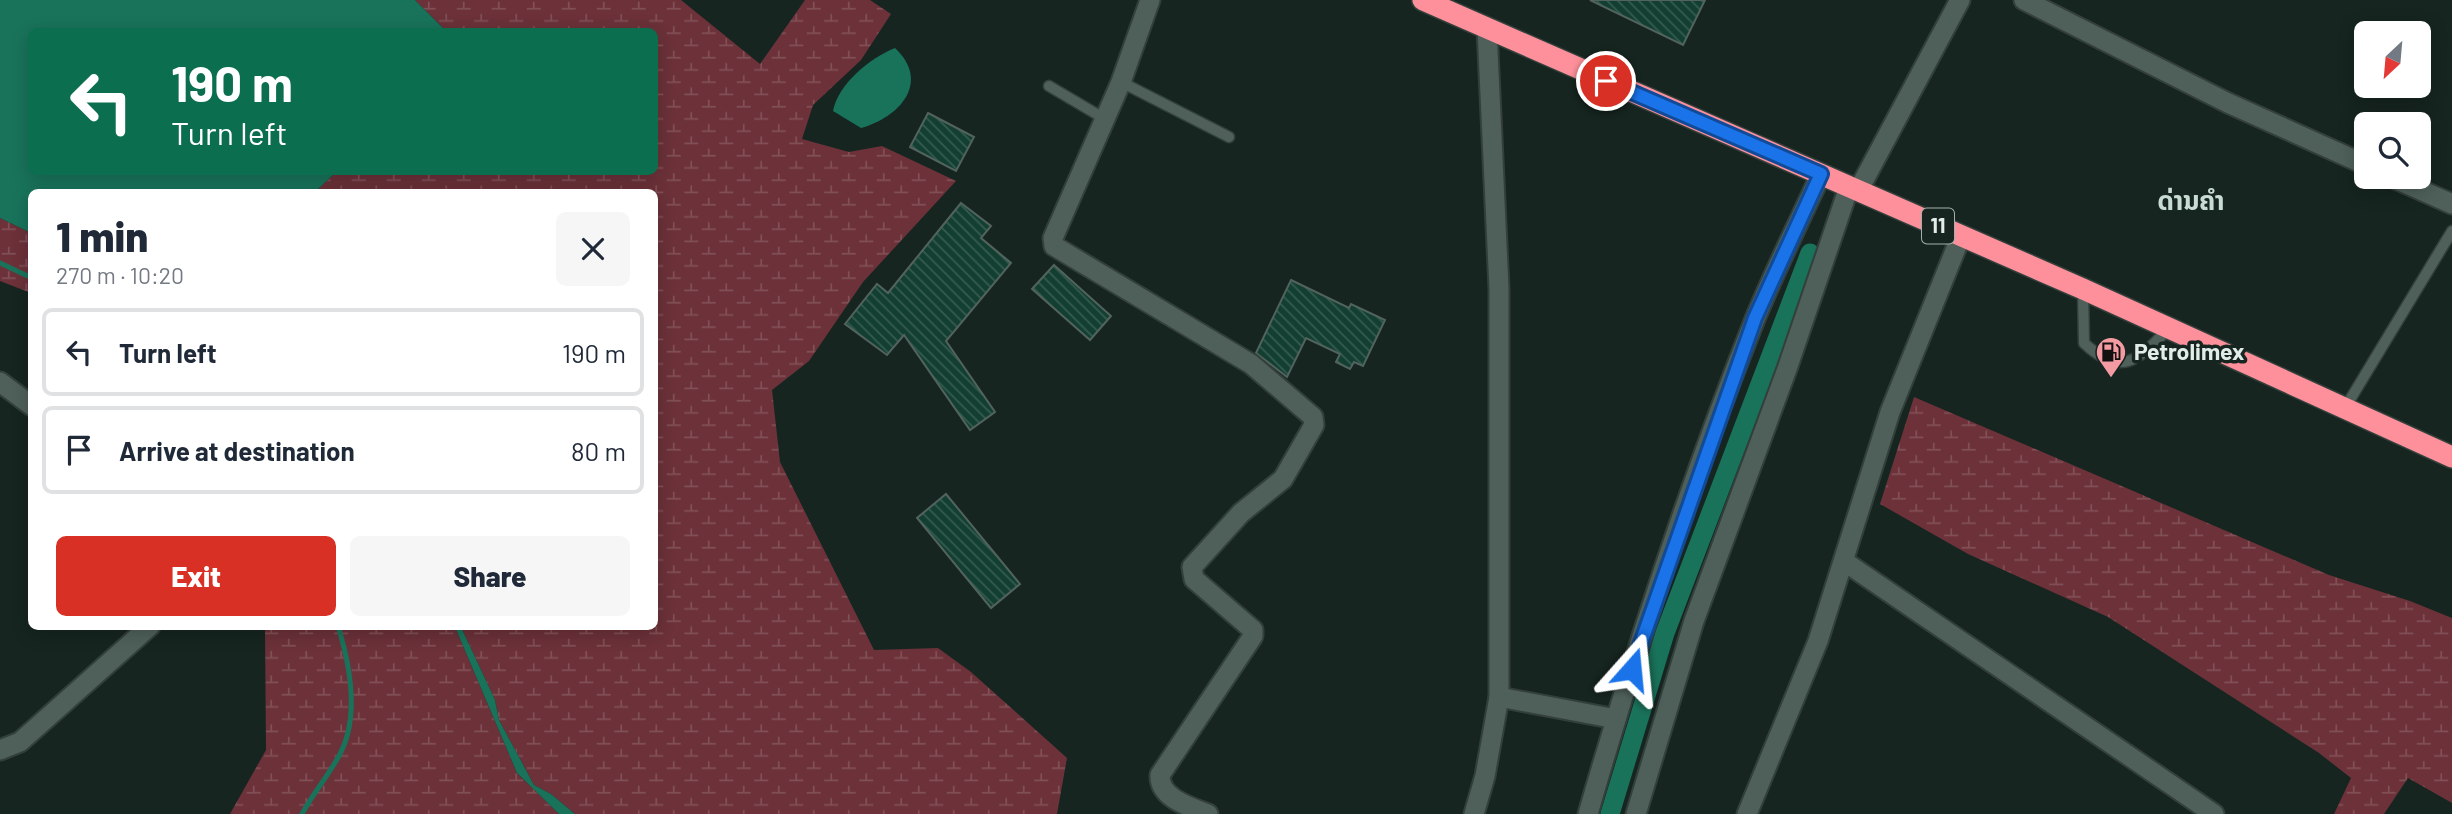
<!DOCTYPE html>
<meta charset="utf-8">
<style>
body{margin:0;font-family:Barlow,"Noto Sans Lao",sans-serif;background:#f6f6f7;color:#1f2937;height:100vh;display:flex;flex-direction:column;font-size:26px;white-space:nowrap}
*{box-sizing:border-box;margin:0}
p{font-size:23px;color:#747a83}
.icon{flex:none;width:38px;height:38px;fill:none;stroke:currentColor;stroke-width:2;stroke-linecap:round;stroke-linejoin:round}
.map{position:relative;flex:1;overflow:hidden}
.side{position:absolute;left:28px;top:189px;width:630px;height:441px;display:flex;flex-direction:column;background:#fff;border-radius:10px;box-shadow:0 4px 18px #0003}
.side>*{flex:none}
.top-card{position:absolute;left:28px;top:28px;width:630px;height:147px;border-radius:10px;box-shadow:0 4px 18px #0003;background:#0b6e4f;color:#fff;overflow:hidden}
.needle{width:46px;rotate:206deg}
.fabs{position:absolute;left:2354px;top:21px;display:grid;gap:14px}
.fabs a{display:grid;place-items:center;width:77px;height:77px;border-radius:10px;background:#fff;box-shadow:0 4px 18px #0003;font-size:35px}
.pin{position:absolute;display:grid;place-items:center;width:60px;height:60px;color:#fff;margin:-30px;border:4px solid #fff;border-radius:50%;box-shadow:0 2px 7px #0007}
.me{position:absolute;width:77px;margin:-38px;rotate:18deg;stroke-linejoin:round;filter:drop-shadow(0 0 5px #0008)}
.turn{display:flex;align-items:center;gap:24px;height:147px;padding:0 28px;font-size:32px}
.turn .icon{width:91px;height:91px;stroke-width:2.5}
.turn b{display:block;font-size:49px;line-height:60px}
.round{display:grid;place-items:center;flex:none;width:74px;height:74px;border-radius:10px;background:#f6f6f7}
.head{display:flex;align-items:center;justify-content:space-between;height:119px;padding:0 28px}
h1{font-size:42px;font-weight:800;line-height:52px}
.action{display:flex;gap:14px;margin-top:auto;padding:14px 28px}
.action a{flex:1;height:80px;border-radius:10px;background:#d93025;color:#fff;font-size:28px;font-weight:800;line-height:80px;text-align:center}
.action a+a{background:#f6f6f7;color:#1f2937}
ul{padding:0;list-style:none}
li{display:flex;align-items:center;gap:21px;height:88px;margin:0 14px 10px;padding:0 14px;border:4px solid #e0e1e3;border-radius:10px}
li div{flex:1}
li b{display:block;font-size:26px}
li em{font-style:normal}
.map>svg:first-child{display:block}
.wetland{fill:url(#wetland-marsh)}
.water{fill:#19735b}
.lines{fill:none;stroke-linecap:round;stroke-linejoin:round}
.stream{stroke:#19735b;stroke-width:5}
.canal{stroke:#19735b;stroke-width:19}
.building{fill:url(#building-back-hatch);stroke:#52635d;stroke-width:2}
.lane-casing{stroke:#333f3b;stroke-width:13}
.street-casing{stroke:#333f3b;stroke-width:23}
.highway-casing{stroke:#333f3b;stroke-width:24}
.lane{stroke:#4f605a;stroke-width:10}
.street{stroke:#4f605a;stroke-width:19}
.highway{stroke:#fd909b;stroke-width:21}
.route-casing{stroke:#114b97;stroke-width:18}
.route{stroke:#1a73e8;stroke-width:12}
.labels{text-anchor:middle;stroke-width:7;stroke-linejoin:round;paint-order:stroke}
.shield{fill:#162520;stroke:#a5b0ac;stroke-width:2}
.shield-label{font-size:21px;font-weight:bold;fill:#e2ece8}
.poi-label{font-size:23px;font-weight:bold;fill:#e2ece8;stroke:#162520;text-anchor:start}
.quarter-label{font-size:26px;font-weight:bold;fill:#c8dcd4;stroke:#162520}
</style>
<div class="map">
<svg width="2452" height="814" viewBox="0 0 2452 814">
<defs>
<pattern id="wetland-marsh" width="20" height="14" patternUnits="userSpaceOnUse" patternTransform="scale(1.75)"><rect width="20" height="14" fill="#6c3139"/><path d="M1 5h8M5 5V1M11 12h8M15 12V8" fill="none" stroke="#814f56"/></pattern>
<pattern id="building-back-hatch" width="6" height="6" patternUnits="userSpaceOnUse" patternTransform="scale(1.75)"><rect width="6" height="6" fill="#133f32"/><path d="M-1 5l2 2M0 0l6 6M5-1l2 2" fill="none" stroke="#355b50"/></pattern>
</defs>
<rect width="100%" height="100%" fill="#162520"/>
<!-- wetland -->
<g class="wetland">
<polygon points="415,0 681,0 760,64 805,0 870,0 891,14 861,60 813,105 802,139 849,152 882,146 956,181 863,282 809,361 772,390 780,462 874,650 938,648 971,672 1067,758 1057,814 575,814 551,794 534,785 499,720 495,700 461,627 654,626 654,192 315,192 336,172 654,172 654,32 446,31"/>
<polygon points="0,218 31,233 31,293 0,281"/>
<polygon points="1914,397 2329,575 2410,601 2452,618 2452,803 2408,778 2384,814 2334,814 2351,778 2319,753 2108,617 1968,554 1880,504"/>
<polygon points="265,626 455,627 517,773 559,814 230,814 266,750"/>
</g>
<!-- water -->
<g class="water">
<polygon points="0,0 415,0 446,31 32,32 32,172 336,172 315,192 32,192 31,233 0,218"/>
<path d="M895,48c36,34 5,69 -34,80l-28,-17c5,-27 37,-53 62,-63z"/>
<polygon points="455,627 461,627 495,700 499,720 534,785 551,794 575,814 559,814 517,773"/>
</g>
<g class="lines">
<!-- stream -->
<g class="stream">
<polyline points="0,263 32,278"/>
<path d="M302,814c11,-21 27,-39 38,-60 20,-38 10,-89 -2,-128"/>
</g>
<!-- canal -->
<polyline class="canal" points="1610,814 1665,633 1810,253"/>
</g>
<!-- building -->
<g class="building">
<polygon points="1590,0 1705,0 1683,45"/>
<polygon points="928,113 974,137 956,171 910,147"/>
<polygon points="961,203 991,226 981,238 1011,263 946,341 995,412 970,430 904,335 887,355 845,324 877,284 888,293"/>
<polygon points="1054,265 1111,316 1090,340 1032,289"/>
<polygon points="1291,280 1349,308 1351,304 1385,320 1363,366 1354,362 1350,369 1336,362 1340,354 1306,338 1287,377 1256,353"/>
<polygon points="946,494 1020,584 991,608 917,518"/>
</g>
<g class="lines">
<!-- lane casing -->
<g class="lane-casing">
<g id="lane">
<polyline points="1121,82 1229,137"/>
<polyline points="1049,86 1105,119"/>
<path d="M2083,289l1,54c37,35 55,17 84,-14"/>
<polyline points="2345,408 2452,231"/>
</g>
</g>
<!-- street casing -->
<g class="street-casing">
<g id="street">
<path d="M1150,0l-29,82 -68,156 1,8 197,118 62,53 1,8 -31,54 -42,34 -49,54 2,12 59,51v6l-93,139c-1,23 30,32 48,39"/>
<polyline points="2024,0 2228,103 2366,165"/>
<polyline points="2391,177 2452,204"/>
<polyline points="1858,191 1960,0"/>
<polyline points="0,382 32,406"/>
<polyline points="1845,562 2214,814"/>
<polyline points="1499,697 1616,719"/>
<polyline points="0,750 20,742 150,626"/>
<polyline points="1474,814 1485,776 1499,697 1499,289 1487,29"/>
<path d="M1588,814c48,-167 103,-334 167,-495 20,-49 44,-97 66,-145"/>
<polyline points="1636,814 1694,621 1787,369 1849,187"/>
<polyline points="1747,814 1818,641 1890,412 1961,236"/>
</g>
</g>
<!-- highway casing -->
<g class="highway-casing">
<polyline id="highway" points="1423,0 2083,289 2452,457"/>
</g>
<!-- lane -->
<use href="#lane" class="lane"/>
<!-- street -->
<use href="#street" class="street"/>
<!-- highway -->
<use href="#highway" class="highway"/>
</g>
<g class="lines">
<!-- route casing -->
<g class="route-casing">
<polyline id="route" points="1606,81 1821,174 1755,318 1632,669"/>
</g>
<!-- route -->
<use href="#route" class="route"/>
</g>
<!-- icons -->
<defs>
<g id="fuel-pin" transform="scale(1.575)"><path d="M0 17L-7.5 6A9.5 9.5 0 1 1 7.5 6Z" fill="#f49aa3" stroke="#162520"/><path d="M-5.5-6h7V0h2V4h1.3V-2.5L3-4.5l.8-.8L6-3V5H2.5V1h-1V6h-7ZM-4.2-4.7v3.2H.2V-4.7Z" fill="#111"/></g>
</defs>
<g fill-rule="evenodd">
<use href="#fuel-pin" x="2111" y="352"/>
</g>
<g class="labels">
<!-- shield labels -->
<rect class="shield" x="1922" y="208.5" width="32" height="35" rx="5"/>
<g class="shield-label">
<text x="1938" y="233">11</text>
</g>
<!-- poi labels -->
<g class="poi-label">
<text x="2134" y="360">Petrolimex</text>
</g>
<!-- quarter labels -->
<g class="quarter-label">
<text x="2191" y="210">ດ່ານຄໍາ</text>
</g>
</g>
</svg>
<div class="fabs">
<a><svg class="needle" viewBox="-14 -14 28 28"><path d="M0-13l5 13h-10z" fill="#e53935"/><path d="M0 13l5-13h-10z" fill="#747a83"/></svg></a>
<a><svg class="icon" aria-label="search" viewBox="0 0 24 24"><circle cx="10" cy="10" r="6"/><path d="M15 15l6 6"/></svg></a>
</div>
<div class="pin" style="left:1606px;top:81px;background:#d93025"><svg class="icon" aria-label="arrive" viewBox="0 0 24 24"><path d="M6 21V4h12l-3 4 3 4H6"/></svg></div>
<svg class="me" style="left:1632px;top:669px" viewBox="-20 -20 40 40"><path d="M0-17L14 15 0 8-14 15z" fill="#1a73e8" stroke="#fff" stroke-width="4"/></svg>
<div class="top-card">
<div class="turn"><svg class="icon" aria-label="left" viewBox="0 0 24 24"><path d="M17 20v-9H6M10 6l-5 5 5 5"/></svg><div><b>190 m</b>Turn left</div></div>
</div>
<section class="side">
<div class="head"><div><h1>1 min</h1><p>270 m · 10:20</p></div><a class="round"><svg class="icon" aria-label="close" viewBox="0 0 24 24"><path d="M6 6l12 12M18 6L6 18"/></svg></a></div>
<ul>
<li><svg class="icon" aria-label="left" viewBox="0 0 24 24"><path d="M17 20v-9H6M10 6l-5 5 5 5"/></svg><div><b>Turn left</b></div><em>190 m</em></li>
<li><svg class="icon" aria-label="arrive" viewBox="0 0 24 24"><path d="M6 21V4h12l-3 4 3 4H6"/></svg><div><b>Arrive at destination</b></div><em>80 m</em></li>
</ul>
<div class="action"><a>Exit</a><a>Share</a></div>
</section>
</div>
